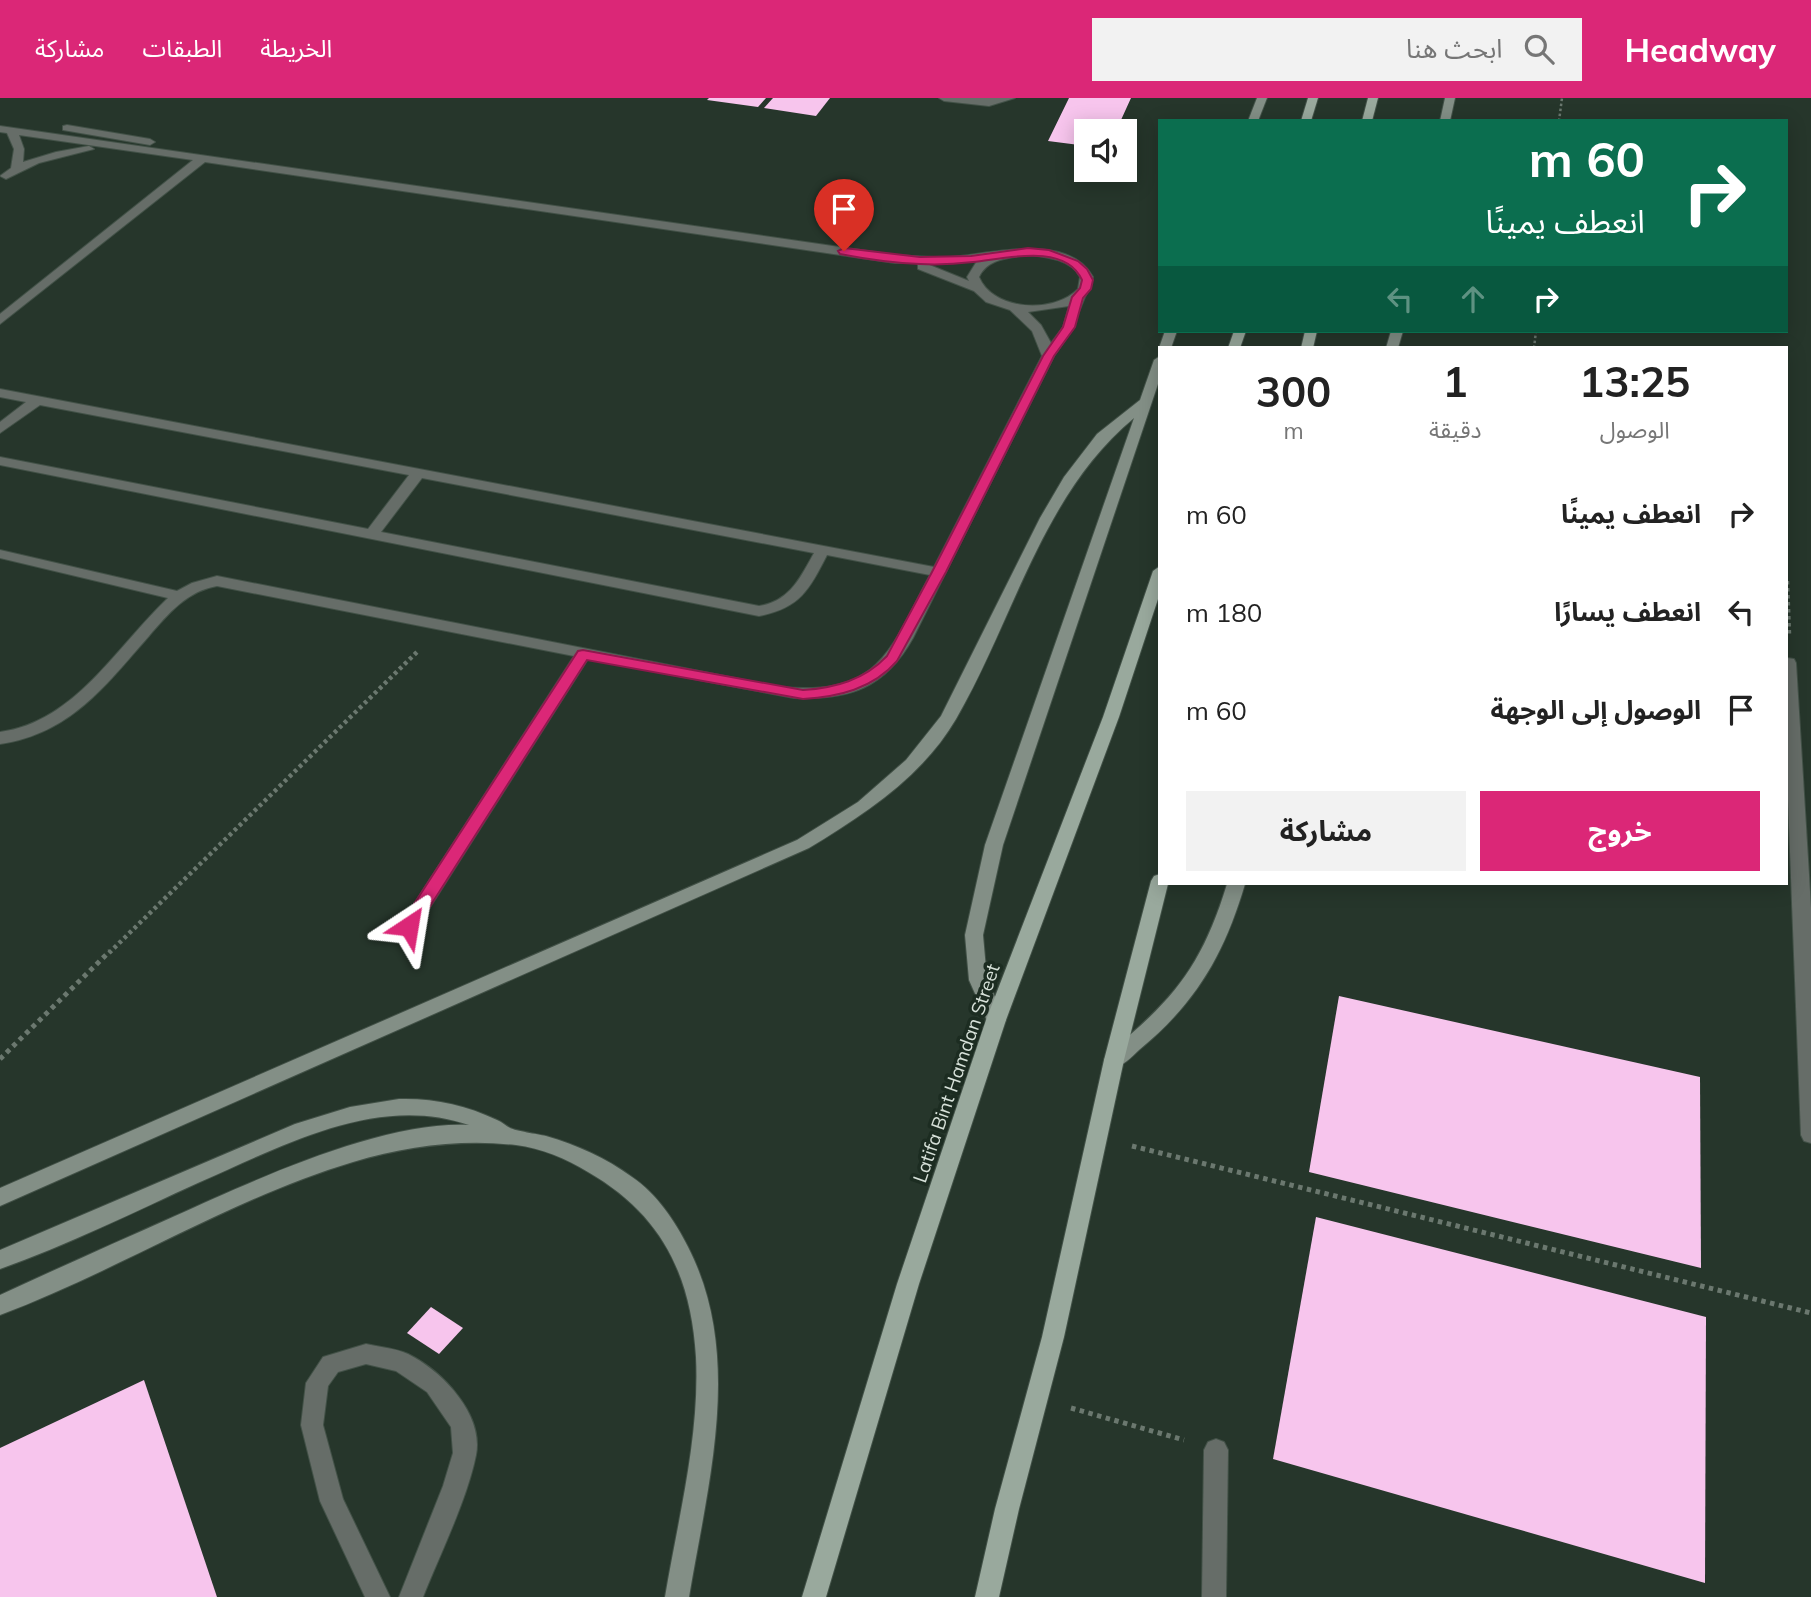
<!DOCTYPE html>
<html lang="ar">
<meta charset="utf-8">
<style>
body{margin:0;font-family:Mulish,"Noto Sans Arabic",sans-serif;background:#f2f2f2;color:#222;direction:rtl;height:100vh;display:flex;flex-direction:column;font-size:26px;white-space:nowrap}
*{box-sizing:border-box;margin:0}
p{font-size:23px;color:#767676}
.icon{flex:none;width:38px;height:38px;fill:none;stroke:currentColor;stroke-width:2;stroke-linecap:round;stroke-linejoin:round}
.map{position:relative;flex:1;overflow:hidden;direction:ltr}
.side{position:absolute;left:1158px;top:248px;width:630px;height:539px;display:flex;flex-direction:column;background:#fff;border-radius:0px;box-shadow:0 4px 18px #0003;direction:rtl}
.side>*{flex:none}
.top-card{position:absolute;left:1158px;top:21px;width:630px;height:214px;border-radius:0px;box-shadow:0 4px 18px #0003;direction:rtl;background:#0b6e4f;color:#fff;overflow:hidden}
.fabs{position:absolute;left:1074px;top:21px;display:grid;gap:14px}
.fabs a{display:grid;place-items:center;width:63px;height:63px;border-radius:0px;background:#fff;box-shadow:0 4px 18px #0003;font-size:35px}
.pin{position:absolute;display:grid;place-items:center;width:60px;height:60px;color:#fff;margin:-72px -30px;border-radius:50% 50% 50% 0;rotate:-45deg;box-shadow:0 0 7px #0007}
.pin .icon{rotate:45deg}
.me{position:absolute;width:77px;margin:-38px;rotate:33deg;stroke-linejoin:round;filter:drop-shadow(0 0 5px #0008)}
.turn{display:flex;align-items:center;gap:24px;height:147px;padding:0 28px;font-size:32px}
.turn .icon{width:91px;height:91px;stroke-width:2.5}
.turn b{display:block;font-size:49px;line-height:60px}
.lanes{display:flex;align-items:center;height:66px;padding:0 28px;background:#0003;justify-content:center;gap:35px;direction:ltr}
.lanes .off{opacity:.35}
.eta{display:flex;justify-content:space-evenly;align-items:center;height:119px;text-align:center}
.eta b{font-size:42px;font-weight:700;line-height:49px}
.button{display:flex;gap:14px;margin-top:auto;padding:14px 28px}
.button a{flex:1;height:80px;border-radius:0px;background:#db2777;color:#fff;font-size:28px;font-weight:700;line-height:80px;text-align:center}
.button a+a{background:#f2f2f2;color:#222}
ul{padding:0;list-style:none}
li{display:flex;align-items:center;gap:21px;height:98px;padding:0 28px}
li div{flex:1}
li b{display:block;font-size:26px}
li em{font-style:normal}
header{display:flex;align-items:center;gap:42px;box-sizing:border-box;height:98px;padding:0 35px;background:#db2777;color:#fff}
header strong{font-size:33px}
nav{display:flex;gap:38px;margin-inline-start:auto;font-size:24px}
.search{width:490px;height:63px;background:#f2f2f2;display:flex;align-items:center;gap:18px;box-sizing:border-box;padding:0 24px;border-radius:0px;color:#767676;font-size:26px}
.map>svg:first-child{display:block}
.building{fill:#f7c5ed}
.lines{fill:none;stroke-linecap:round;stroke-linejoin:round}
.lane-casing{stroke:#425147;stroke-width:2}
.street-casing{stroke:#425147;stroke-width:2}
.secondary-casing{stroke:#425147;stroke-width:2}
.primary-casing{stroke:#425147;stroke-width:2}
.path-far2{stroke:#6b786f;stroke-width:2.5;stroke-dasharray:2.5 2.5;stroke-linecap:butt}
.path-far1{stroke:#6b786f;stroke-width:4.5;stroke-dasharray:3.5 3.5;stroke-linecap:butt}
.path{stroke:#6b786f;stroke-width:5;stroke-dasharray:4.5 4.5;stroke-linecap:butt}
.lane{fill:#666d68;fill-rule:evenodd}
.street{fill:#666d68;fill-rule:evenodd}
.secondary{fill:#838f86;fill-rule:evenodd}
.primary{fill:#99a99d;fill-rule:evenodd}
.route{fill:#db2777;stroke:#8e194d;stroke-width:2}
.labels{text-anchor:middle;stroke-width:7;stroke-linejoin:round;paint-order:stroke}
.street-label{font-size:19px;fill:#d7e1d9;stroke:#1c2c21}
</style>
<header>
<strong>Headway</strong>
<div class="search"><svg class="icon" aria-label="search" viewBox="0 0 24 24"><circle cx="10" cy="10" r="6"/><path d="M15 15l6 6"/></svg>ابحث هنا</div>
<nav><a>الخريطة</a><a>الطبقات</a><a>مشاركة</a></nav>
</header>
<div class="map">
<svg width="1811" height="1499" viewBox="0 0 1811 1499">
<rect width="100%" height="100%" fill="#26362b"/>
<!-- building -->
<g class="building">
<polygon points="709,0 766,0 758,9 707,2"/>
<polygon points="773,0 830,0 816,18 764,10"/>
<polygon points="1069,0 1131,0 1116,33 1087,33 1087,48 1048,43"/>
<polygon points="1339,898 1700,979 1701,1170 1309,1074"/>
<polygon points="1316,1119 1706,1219 1705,1485 1273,1361"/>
<polygon points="431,1209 463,1230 439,1256 407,1235"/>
<polygon points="144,1282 217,1499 0,1499 0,1350"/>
</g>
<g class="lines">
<!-- lane casing -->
<g class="lane-casing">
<g id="lane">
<polygon points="67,27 150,41 155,44 150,47 63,32 63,28"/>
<path d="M0,28l895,129c18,1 37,3 55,2 40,-3 119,-25 143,20 -1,11 -7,15 -10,25 -10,25 -13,32 -29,54l-141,282c-28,50 -63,62 -119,60l-206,-39 -173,272h-12l-3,-5 3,-5 171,-265 -357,-70c-30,5 -49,28 -68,50 -44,50 -79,98 -149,108v-12c75,-10 116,-85 168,-134l-168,-40v-8l177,41 15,-8 25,-7 564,111c100,9 108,-36 149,-112l-103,-20c-18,35 -27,53 -68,61l-759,-151v-8l368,72 41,-54 -369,-70 -40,28v-11l26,-20 -26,-5v-8l934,178 108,-211 -10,-25 -22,-21 -24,-8 -12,-11 -56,-22v-6h-23l-690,-101 -205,162v-10l193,-154 -174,-25 5,14 -1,13 33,-10 33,-6 5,3 -55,14 -33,16 -6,-3 11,-8 3,-19 -7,-16 -7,-1zM1028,157c18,2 43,4 52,22l-2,12c-24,25 -85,22 -99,-12 9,-19 30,-19 49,-22zM977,163l-10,16 2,4 -42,-17zM1069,208l-6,21 -12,16 -10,-18 -13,-13zM422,380l392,75c-14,25 -24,48 -55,53l-378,-74z"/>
<polygon points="1216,1341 1224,1344 1228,1352 1226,1499 1202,1499 1204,1352 1208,1344"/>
</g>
</g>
<!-- street casing -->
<g class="street-casing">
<g id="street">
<polygon points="939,0 1015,0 989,8 944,3"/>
<polygon points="1787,560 1794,561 1796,565 1811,810 1811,1045 1804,1043 1801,1037 1787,676"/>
<path d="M366,1246c13,3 29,4 42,10 34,17 76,60 68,101 -9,45 -36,99 -53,142h-24l44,-111 10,-33 -2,-26 -24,-35 -31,-21 -30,-7 -28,8 -10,14 -5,39 20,74 47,98h-25l-45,-96 -19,-76 5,-42 17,-26z"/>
</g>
</g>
<!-- secondary casing -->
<g class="secondary-casing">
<g id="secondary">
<polygon points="1257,0 1267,0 1258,23 1248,23"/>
<polygon points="1445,0 1455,0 1450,23 1440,23"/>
<polygon points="1165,233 1177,233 1171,250 1160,250 1160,252 1159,250"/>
<polygon points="1391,233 1403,233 1398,250 1386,250"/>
<path d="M1160,258v22l-157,467 -20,90 4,45 19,40 -3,5 -7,3 -7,-3 -20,-45 -4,-45 20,-90 149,-427c-92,76 -120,201 -178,301 -34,58 -91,95 -147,129l-809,358v-18l797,-348 61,-38 48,-42 35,-44 99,-198 24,-41 33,-43 43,-34 14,-40z"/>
<path d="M1227,786h18c-21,71 -49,119 -106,166 -10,9 -18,20 -32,16l-3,-6 3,-6c66,-53 95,-88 120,-170z"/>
<path d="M399,1001c34,-1 67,6 98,21 5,2 9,6 13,8 6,3 27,6 36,8 31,9 60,22 86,41 25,17 43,44 56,70 56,109 20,236 1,350h-24c13,-78 35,-160 31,-240 -5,-83 -35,-143 -108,-185 -21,-13 -47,-24 -72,-27 -55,-6 -109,1 -163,17 -123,37 -233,108 -353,153v-20c58,-27 117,-53 175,-79 80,-36 206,-95 294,-91 -92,-32 -186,21 -269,57 -66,30 -132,63 -200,87v-19l295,-126 55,-17z"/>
</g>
</g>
<!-- primary casing -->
<g class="primary-casing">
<g id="primary">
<polygon points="1308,0 1318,0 1311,23 1301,23"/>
<polygon points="1368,0 1378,0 1372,23 1362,23"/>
<polygon points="1234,233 1246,233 1240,250 1228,250"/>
<polygon points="1305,233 1317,233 1313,250 1301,250"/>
<polygon points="1160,468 1160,495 1119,619 1006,922 919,1186 826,1499 802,1499 897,1186 986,922 1103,619 1153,473"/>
<polygon points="1160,776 1160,786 1168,786 1124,962 1064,1239 1019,1411 999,1499 975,1499 995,1411 1042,1239 1104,962 1151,783 1154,778"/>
</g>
</g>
<!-- path-far2 -->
<g class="path-far2">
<polyline points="1559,23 1562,0"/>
<polyline points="1534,250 1536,233"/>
</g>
<!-- path-far1 -->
<g class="path-far1">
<polyline points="1787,483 1789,536"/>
<polyline points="109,855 418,553"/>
</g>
<!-- path -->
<g class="path">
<polyline points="0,961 110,853"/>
<polyline points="1132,1048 1811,1215"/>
<polyline points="1071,1310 1184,1342"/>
</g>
<!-- lane -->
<use href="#lane" class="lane"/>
<!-- street -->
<use href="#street" class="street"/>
<!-- secondary -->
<use href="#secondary" class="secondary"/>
<!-- primary -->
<use href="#primary" class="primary"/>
</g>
<!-- route -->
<path class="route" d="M844,150l76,9 51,-1 57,-8 21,2 29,11 9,8 6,11 -2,9 -8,9 -8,29 -21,29 -108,216 -49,89c-24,28 -59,36 -94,38l-216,-39 -172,270h-12l-2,-4 2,-5 175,-270 5,-1 220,40c32,-2 61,-10 84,-34l45,-84 111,-216 20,-29 9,-30 8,-9 2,-8c-17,-38 -78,-21 -109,-18 -17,2 -36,3 -53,2 -26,-1 -55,-5 -80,-10l-2,-3z"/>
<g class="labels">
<!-- street labels -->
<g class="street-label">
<text transform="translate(956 975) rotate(-71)" y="7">Latifa Bint Hamdan Street</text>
</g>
</g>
</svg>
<div class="fabs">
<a><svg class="icon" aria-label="sound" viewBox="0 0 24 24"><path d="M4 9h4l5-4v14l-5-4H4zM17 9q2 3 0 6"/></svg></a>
</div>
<div class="pin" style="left:844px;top:153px;background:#d93025"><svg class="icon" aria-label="arrive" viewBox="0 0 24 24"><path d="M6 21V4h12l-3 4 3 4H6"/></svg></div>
<svg class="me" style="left:409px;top:828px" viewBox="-20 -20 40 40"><path d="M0-17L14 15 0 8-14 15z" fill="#db2777" stroke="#fff" stroke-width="4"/></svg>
<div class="top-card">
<div class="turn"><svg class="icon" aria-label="right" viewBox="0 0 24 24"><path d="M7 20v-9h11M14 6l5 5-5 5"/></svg><div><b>60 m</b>انعطف يمينًا</div></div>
<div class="lanes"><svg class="icon off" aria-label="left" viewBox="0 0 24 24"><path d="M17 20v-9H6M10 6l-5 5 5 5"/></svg><svg class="icon off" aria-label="ahead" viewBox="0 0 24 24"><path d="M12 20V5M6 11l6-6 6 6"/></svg><svg class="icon" aria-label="right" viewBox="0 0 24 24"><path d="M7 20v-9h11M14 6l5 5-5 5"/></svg></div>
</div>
<section class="side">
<div class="eta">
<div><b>13:25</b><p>الوصول</p></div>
<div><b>1</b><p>دقيقة</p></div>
<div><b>300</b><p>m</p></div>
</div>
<ul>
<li><svg class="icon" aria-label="right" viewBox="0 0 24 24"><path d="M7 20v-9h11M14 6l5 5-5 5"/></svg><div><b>انعطف يمينًا</b></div><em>60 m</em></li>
<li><svg class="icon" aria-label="left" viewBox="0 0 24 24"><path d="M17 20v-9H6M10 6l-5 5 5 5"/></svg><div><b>انعطف يسارًا</b></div><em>180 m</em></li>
<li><svg class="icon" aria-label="arrive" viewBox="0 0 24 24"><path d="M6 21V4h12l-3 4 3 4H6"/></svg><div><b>الوصول إلى الوجهة</b></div><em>60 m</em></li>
</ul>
<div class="button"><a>خروج</a><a>مشاركة</a></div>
</section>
</div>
